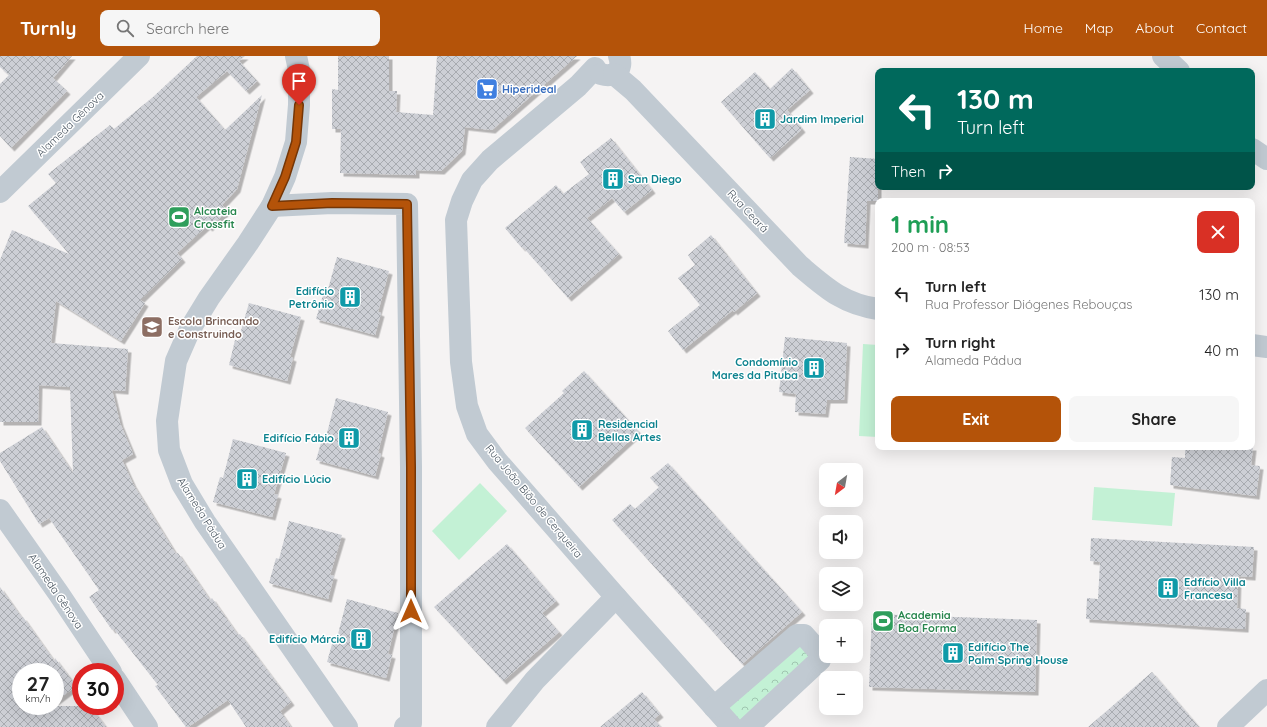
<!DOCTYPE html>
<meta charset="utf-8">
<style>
body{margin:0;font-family:Quicksand,sans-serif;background:#f6f6f6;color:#222;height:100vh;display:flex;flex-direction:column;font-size:15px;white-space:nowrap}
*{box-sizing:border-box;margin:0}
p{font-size:13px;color:#767676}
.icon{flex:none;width:22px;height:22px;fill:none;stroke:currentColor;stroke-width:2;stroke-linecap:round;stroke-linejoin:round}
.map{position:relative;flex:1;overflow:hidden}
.sheet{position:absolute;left:875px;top:142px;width:380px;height:252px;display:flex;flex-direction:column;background:#fff;border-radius:8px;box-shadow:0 4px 16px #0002}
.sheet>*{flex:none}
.hud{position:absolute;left:875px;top:12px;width:380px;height:122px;border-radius:8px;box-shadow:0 4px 16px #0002;background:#00695c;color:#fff;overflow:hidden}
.needle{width:26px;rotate:211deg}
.controls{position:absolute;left:819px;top:407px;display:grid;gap:8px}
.controls a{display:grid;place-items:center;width:44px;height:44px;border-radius:8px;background:#fff;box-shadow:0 4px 16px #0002;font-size:20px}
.speed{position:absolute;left:12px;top:607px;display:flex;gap:8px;font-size:20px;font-weight:700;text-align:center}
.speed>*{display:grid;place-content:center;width:52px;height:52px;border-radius:50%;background:#fff;box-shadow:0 4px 16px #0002;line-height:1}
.speed small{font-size:10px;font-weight:400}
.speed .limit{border:6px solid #d22;background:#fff;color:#111}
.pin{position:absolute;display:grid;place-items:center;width:34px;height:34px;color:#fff;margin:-41px -17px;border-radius:50% 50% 50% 0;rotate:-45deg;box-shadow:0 0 4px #0007}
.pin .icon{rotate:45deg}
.me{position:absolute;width:44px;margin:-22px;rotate:0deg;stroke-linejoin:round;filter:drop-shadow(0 0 3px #0008)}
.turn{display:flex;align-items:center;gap:14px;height:84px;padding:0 16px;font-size:18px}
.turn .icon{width:52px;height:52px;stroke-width:2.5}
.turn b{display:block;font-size:28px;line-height:34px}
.then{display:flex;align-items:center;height:38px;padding:0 16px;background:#0003;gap:8px;font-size:15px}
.round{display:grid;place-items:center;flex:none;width:42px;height:42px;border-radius:8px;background:#f6f6f6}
.head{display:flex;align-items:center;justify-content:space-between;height:68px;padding:0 16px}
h1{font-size:24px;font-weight:700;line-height:30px;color:#1e9e55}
.primary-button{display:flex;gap:8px;margin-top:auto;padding:8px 16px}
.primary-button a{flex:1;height:46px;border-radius:8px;background:#b45309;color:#fff;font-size:16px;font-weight:700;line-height:46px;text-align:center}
.primary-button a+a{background:#f6f6f6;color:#222}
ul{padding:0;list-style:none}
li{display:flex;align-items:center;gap:12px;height:56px;padding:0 16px}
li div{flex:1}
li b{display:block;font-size:15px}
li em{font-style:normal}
header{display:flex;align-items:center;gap:24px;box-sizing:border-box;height:56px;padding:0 20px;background:#b45309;color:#fff}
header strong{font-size:19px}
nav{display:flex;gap:22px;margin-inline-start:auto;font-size:14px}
.search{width:280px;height:36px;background:#f6f6f6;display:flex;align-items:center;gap:10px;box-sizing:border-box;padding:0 14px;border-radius:8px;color:#767676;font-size:15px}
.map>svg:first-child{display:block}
.green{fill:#c3f1d5}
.forest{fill:url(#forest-crowns)}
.building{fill:url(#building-cross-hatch);filter:url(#shadow)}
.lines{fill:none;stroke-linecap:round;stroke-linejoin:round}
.minor{stroke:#c1cad2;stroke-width:22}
.route-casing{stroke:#753606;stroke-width:10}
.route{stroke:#b45309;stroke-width:7}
.labels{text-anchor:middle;stroke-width:3;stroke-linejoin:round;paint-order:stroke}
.shop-label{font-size:11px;font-weight:bold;fill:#366cbe;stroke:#fff;text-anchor:start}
.culture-label{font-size:11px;font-weight:bold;fill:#0d838f;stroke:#fff;text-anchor:start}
.street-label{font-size:11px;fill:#4a5661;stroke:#fff}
.leisure-label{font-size:11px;font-weight:bold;fill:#27864d;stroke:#fff;text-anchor:start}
.education-label{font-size:11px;font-weight:bold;fill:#785e54;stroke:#fff;text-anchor:start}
</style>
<header>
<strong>Turnly</strong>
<div class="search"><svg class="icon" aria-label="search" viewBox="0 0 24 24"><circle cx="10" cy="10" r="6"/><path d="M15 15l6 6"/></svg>Search here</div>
<nav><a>Home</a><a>Map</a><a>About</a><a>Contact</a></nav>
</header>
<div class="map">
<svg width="1267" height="671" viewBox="0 0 1267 671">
<defs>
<pattern id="forest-crowns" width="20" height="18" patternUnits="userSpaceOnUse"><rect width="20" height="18" fill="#c3f1d5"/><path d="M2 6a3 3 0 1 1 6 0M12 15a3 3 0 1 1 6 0" fill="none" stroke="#a0c6b0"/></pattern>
<pattern id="building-cross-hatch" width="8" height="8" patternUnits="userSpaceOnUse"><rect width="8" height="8" fill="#cdcfd5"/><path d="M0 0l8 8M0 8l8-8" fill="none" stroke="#a8abb0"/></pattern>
<filter id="shadow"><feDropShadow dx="3.5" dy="3.5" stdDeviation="0" flood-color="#0004"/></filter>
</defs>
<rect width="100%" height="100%" fill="#f5f3f3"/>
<!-- green -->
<g class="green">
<polygon points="863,288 878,289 878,381 859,380"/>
<polygon points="480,427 507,455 459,504 432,475"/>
<polygon points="1094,431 1175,437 1172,470 1092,464"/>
</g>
<!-- forest -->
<polygon class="forest" points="794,579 813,600 737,671 717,650"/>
<!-- building -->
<g class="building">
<polygon points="0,0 72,0 53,22 67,35 11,92 0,80 0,28 9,19 0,11"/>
<polygon points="197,0 245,0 239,5 257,25 246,35 227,15 196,41 225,74 262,39 237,133 222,149 227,155 209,172 207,170 177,197 182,203 140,244 145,247 121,285 56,245 51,287 128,293 125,335 112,334 120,367 133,398 122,404 133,428 176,498 178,497 210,544 212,542 238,579 240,578 291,646 280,655 291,671 246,671 228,644 188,671 186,671 155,630 158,629 114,573 112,574 89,541 99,534 49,462 39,468 0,405 0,397 42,371 73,417 70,331 39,329 38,366 0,366 0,204 12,174 69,198 28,150 56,127 48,118 110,69 114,73 153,41"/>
<polygon points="338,0 389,0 389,35 397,35 396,56 433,59 437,0 577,0 492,74 465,71 462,95 441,115 416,114 416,119 340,117 341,73 332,73 332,33 338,34"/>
<polygon points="792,12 810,34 787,54 802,73 770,102 721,46 755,16 770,33"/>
<polygon points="611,82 652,134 624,156 612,142 587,162 619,198 568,242 523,191 522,192 505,172 556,129 563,138 589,118 580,106"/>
<polygon points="850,101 878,103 878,145 867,145 865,189 844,187"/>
<polygon points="711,179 757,237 734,256 733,254 683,294 668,275 700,249 678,222 695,209 688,199"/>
<polygon points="337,201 389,215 378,256 381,257 375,279 316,263 323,239 326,240"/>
<polygon points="249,247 301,261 290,301 293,302 287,325 229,309 235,284 238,285"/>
<polygon points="785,281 847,287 844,344 827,344 825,358 795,356 796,338 779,336"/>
<polygon points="584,315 639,376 579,431 525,372 564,337 562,335"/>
<polygon points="336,342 388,356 378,397 381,398 375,420 316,404 323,380 326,381"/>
<polygon points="233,383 286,397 274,438 278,439 272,461 213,446 220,421 223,422"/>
<polygon points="1185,391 1253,391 1251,409 1260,410 1256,440 1170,429 1172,401 1185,402"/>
<polygon points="668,407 802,556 742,608 612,464 630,448 635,453 659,431 650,422"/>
<polygon points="289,465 342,479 330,519 334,520 328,543 269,527 276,502 279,503"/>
<polygon points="1091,482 1254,491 1252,521 1238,520 1237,552 1246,553 1245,573 1086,563 1087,542 1098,543 1100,506 1090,505"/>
<polygon points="507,488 556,545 542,557 559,576 503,625 434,551"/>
<polygon points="0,531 22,562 23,561 55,606 55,602 76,630 55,646 55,616 21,616 21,650 90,650 106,671 0,671"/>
<polygon points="347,543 398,557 388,598 392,599 386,622 327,606 334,581 337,582"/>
<polygon points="872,558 1037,564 1035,636 869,631"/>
<polygon points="1152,616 1199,671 1088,671"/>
<polygon points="642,636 660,658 654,663 661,671 600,671"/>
</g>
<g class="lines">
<!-- minor -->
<g class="minor">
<polyline points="296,0 299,14 299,49 296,86 285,121 272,150 248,187 209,242 190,273 176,305 167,365 169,394 182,428 205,466 347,671"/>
<polyline points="1163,0 1179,15"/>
<polyline points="595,12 578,30 490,104 472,124 462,145 456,164 461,306 467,350 477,378 497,405 616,541 732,671"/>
<path d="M601,18c13,4 23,-4 18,-18"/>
<path d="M614,18l19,16 167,176c26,22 43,38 78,43"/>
<polyline points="1252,93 1267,103"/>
<polyline points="0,136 139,0"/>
<polyline points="272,150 332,147 407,148 411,411 411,667 405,671"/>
<polyline points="1252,289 1267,291"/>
<polyline points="0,454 59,538 111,616"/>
<polyline points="115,623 147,671"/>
<polyline points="714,651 797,579 804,579 820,597 821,600 820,604 748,671"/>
<polyline points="497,671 535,624 616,541"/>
<polyline points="1228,671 1267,634"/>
</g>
</g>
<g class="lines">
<!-- route casing -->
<g class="route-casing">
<polyline id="route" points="299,49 296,86 285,121 272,150 332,147 407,148 411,411 411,555"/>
</g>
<!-- route -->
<use href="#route" class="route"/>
</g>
<!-- icons -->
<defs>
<g id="supermarket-square" transform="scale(1.15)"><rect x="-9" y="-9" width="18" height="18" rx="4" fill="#3f7fe0" stroke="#fff"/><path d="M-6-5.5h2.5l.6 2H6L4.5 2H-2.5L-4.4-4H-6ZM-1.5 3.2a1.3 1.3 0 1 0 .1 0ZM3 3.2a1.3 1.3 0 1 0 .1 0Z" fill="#fff"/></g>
<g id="building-square" transform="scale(1.15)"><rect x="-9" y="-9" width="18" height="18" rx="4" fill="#0f9aa8" stroke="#fff"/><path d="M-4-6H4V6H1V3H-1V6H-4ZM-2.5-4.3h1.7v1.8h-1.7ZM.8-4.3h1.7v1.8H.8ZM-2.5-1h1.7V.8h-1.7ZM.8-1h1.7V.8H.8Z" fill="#fff"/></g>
<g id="stadium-square" transform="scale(1.15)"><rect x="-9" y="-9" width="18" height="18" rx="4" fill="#2e9e5b" stroke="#fff"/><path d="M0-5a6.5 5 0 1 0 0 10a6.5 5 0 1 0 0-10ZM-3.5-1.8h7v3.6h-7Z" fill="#fff"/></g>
<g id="school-square" transform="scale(1.15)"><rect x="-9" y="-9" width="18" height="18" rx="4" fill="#8d6e63" stroke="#fff"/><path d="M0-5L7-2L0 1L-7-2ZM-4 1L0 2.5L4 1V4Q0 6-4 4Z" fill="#fff"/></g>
</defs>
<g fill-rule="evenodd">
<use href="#supermarket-square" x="487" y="33"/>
<use href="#building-square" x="765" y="63"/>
<use href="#building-square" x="613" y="123"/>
<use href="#stadium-square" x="179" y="161"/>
<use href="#building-square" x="350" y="241"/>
<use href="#school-square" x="152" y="271"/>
<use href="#building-square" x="814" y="312"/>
<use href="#building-square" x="582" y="374"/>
<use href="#building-square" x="349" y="382"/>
<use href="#building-square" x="247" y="423"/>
<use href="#building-square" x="1168" y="532"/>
<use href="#stadium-square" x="883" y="565"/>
<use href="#building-square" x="361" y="583"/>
<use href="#building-square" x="953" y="597"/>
</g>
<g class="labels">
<!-- shop labels -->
<g class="shop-label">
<text x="502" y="37">Hiperideal</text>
</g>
<!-- culture labels -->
<g class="culture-label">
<text x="780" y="67">Jardim Imperial</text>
<text x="628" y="127">San Diego</text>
<text x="334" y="239" text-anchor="end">Edifício<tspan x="334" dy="13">Petrônio</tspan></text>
<text x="798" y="310" text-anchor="end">Condomínio<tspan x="798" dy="13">Mares da Pituba</tspan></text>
<text x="598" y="372">Residencial<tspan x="598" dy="13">Bellas Artes</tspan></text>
<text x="334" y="386" text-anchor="end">Edifício Fábio</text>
<text x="262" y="427">Edifício Lúcio</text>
<text x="1184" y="530">Edfício Villa<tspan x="1184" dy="13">Francesa</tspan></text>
<text x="346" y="587" text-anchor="end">Edifício Márcio</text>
<text x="968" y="595">Edifício The<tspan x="968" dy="13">Palm Spring House</tspan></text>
</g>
<!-- street labels -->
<g class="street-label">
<text transform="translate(70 68) rotate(-44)" y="4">Alameda Gênova</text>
<text transform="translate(748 155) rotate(47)" y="4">Rua Ceará</text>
<text transform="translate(534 445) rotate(50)" y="4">Rua João Bião de Cerqueira</text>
<text transform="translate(202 457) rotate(58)" y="4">Alameda Pádua</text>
<text transform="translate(56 535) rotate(56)" y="4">Alameda Gênova</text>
</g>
<!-- leisure labels -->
<g class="leisure-label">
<text x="194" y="159">Alcateia<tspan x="194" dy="13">Crossfit</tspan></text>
<text x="898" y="563">Academia<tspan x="898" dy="13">Boa Forma</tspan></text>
</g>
<!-- education labels -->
<g class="education-label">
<text x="168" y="269">Escola Brincando<tspan x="168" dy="13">e Construindo</tspan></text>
</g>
</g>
</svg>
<div class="controls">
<a><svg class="needle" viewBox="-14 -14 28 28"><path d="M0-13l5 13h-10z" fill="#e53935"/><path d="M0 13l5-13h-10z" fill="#767676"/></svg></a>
<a><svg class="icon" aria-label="sound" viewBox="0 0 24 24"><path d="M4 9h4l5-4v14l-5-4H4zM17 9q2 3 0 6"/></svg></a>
<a><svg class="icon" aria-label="layers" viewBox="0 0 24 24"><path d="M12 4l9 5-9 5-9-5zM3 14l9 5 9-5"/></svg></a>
<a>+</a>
<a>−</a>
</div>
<div class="speed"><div>27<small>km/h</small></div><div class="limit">30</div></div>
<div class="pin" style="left:299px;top:49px;background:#d93025"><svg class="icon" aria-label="arrive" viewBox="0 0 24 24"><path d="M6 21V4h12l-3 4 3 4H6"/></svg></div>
<svg class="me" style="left:411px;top:555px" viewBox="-20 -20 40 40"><path d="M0-17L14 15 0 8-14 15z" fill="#b45309" stroke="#fff" stroke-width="4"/></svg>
<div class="hud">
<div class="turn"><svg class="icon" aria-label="left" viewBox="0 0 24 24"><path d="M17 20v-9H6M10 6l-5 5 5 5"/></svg><div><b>130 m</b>Turn left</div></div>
<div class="then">Then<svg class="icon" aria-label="right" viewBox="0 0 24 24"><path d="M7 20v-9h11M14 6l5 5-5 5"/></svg></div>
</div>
<section class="sheet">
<div class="head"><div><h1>1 min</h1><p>200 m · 08:53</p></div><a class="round" style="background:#d93025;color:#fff"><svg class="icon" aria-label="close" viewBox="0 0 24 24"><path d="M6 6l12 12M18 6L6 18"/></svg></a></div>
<ul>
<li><svg class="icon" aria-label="left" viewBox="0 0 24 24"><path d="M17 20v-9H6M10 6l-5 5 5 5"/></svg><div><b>Turn left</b><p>Rua Professor Diógenes Rebouças</p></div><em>130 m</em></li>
<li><svg class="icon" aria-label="right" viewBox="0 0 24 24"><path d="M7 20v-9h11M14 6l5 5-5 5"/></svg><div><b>Turn right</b><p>Alameda Pádua</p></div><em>40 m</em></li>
</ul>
<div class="primary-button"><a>Exit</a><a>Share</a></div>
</section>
</div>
